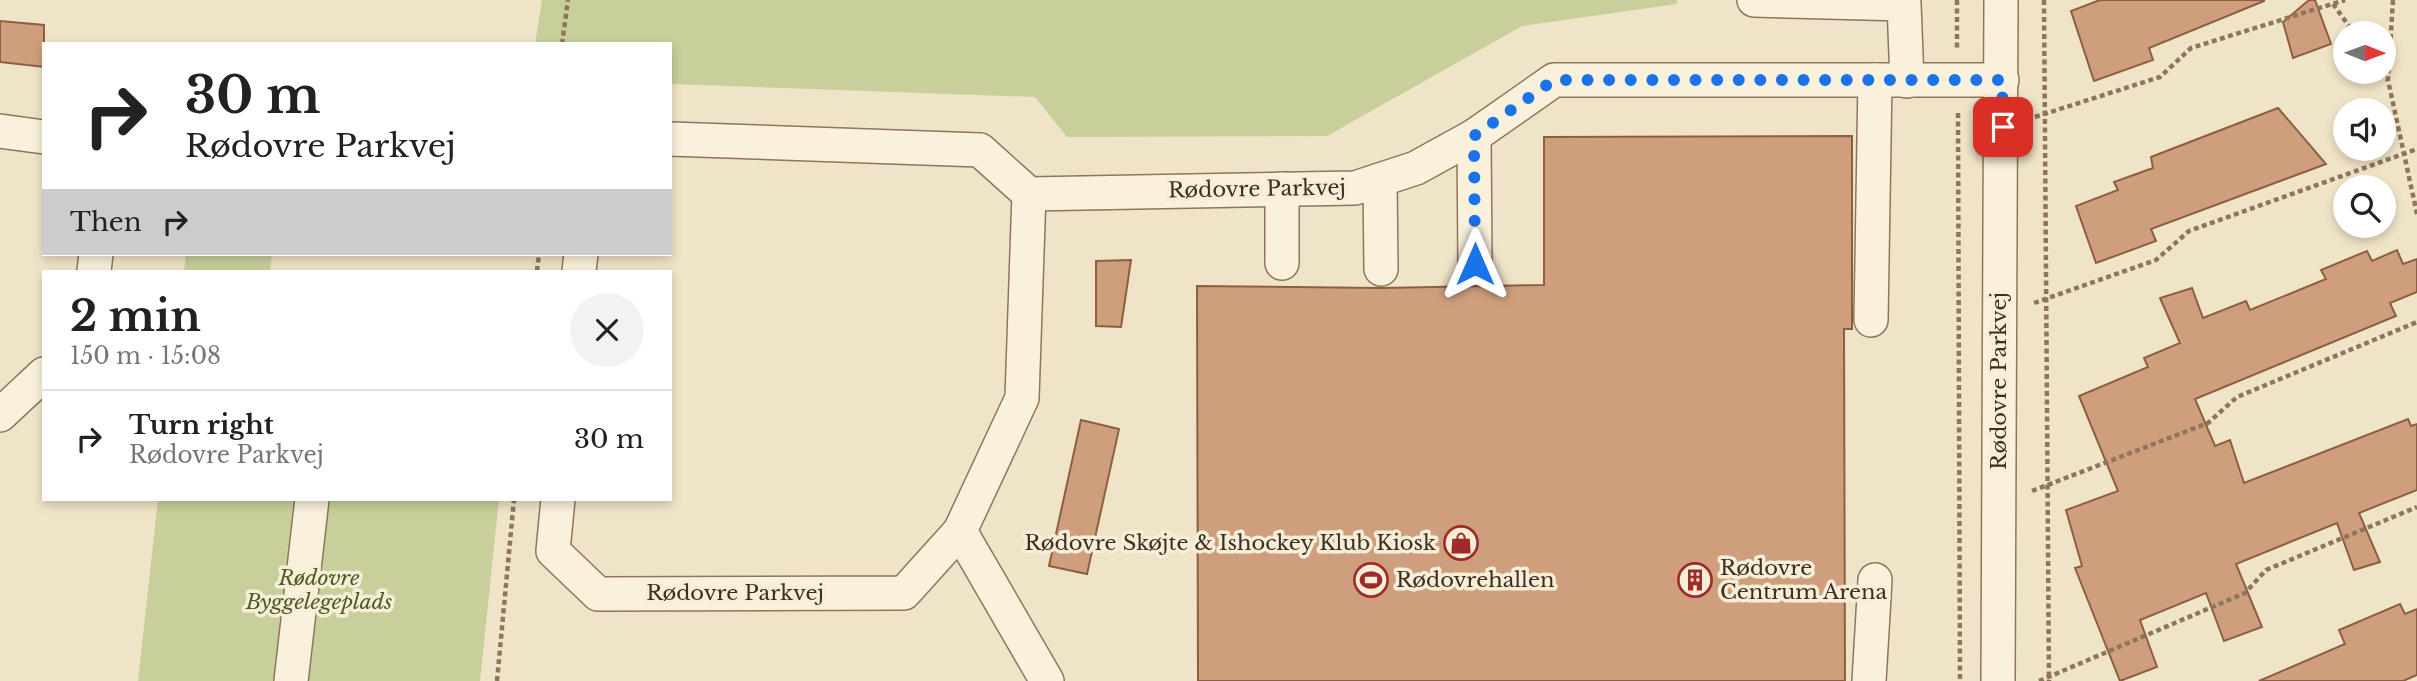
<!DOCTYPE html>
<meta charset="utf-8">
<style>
body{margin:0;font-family:"Libre Baskerville",serif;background:#f2f2f2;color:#222;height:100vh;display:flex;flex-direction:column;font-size:26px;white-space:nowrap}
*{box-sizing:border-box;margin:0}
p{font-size:23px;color:#767676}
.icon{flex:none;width:38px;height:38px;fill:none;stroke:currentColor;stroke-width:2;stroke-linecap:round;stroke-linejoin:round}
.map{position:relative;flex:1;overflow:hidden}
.details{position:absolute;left:42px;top:270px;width:630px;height:231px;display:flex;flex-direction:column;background:#fff;border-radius:0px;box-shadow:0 4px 10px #0003}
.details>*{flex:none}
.banner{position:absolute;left:42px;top:42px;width:630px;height:214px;border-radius:0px;box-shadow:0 4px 10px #0003;background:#fff;color:#222;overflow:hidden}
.needle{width:46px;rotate:91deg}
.controls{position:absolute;left:2333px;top:21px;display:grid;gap:14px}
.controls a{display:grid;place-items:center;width:63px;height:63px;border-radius:50%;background:#fff;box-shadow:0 4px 10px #0003;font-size:35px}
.pin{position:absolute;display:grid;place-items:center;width:60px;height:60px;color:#fff;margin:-30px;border-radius:14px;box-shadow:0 4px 10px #0006}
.me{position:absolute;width:77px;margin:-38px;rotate:0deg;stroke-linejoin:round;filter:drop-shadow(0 0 5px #0008)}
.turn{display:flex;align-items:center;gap:24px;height:147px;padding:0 28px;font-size:32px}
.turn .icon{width:91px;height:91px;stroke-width:2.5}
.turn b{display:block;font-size:49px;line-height:60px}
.then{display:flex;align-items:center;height:66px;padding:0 28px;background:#0003;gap:14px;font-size:26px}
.round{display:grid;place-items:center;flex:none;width:74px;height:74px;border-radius:37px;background:#f2f2f2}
.overview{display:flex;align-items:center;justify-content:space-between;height:119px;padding:0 28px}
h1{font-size:42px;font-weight:700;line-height:52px}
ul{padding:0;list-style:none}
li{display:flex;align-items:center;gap:21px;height:98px;padding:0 28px;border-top:2px solid #e0e0e0}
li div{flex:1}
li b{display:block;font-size:26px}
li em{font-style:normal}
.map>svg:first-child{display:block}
.green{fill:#c9cf9b}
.building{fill:#cf9f7d;stroke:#8d5f41;stroke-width:2}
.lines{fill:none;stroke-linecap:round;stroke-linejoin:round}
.minor-casing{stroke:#8d765c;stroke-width:36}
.path{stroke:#8d765c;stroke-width:4.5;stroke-dasharray:5 3.5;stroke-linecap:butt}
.minor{stroke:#faf1dc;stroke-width:33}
.route{stroke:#1a73e8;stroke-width:12;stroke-dasharray:0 21.6}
.labels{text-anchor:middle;stroke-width:7;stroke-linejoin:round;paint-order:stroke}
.street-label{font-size:21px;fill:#3d2e20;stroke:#f7eed8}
.poi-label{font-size:21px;fill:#3d2e20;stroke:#f7eed8;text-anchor:start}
.park-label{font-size:21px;font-style:italic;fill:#4d5a26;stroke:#f7eed8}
</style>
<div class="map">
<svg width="2417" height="681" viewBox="0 0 2417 681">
<rect width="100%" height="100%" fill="#f0e4c8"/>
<!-- green -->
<g class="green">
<polygon points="542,0 1677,0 1677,4 1522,26 1327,136 1067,137 1035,97 670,84 670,44 535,44"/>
<polygon points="186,254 272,254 270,271 184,271"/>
<polygon points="158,499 499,499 480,681 138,681"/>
</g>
<!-- building -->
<g class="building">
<polygon points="2100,0 2264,0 2264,1 2149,48 2153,60 2094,81 2071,11"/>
<polygon points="2309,0 2315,0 2331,44 2293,58 2283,22"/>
<polygon points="0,21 44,25 44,67 0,62"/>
<polygon points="2278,108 2326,164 2151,229 2156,241 2096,263 2076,206 2118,190 2114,182 2153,168 2151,157"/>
<polygon points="1852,136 1852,329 1844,329 1845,681 1198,681 1197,286 1381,288 1544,285 1544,137"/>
<polygon points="2397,250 2403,264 2417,259 2417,292 2390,303 2396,316 2195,399 2215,446 2230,440 2244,483 2408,419 2411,426 2417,424 2417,490 2359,513 2380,562 2354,570 2337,523 2236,564 2262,627 2224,641 2206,593 2140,620 2157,667 2120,681 2075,568 2082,566 2066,510 2118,491 2079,396 2148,367 2144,358 2180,343 2160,298 2192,288 2203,318 2246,301 2250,310 2326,279 2321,270 2367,251 2372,261"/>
<polygon points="1131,260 1121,327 1096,326 1096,261"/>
<polygon points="1081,420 1119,429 1087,574 1049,566"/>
<polygon points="2400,604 2405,614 2417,609 2417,675 2403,681 2259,681 2345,644 2339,630"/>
</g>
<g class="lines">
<!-- minor casing -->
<g class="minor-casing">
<g id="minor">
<polyline points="1754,0 1904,4 1907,81"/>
<polyline points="0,131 44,137"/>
<polyline points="1474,136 1475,264"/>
<polyline points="670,139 980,150 1029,194 1355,188 1416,168 1474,136 1554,80 2002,80"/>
<polyline points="1380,180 1381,269"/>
<polyline points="1282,263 1282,189"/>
<polyline points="94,271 96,254"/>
<polyline points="579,271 581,254"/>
<polyline points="1871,320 1875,80"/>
<polyline points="0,415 44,374"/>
<polyline points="558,499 553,551 598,594 904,593 960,531 1022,398 1029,194"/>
<polyline points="960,531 1047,681"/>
<polyline points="291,681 312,499"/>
<polyline points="1869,681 1875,580"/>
<polyline points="1998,681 2001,0"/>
</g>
</g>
<!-- path -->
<g class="path">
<polyline points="1957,0 1957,48"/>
<polyline points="2044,0 2049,681"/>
<polyline points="2393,0 2388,80 2417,214"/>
<polyline points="2333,4 2354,33"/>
<polyline points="562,44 568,0"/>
<polyline points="2382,72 2387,80"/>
<polyline points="1958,113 1960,681"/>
<polyline points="2035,117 2160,77 2191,48 2345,0"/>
<polyline points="537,271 539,254"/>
<polyline points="2034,303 2156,260 2189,231 2417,149"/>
<polyline points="2032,491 2208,423 2237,397 2417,322"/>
<polyline points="497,681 514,499"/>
<polyline points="2039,681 2245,593 2266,570 2417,507"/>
</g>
<!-- minor -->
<use href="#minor" class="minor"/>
</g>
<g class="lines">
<!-- route -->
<polyline class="route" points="1475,264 1474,136 1554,80 2002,80 2003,127"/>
</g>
<!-- icons -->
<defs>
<g id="shop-ring" transform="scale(1.75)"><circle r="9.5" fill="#f7eed8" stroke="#9e2a2b" stroke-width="1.5"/><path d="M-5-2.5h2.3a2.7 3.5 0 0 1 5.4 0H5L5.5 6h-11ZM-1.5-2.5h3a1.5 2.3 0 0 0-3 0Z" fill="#9e2a2b"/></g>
<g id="stadium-ring" transform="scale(1.75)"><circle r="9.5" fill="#f7eed8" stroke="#9e2a2b" stroke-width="1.5"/><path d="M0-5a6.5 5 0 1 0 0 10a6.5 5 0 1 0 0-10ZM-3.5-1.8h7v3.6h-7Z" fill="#9e2a2b"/></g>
<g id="building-ring" transform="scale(1.75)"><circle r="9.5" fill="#f7eed8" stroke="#9e2a2b" stroke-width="1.5"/><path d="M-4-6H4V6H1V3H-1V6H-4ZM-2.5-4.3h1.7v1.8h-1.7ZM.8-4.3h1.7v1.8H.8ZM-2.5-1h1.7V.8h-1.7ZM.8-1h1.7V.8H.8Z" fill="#9e2a2b"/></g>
</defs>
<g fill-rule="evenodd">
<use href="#shop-ring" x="1461" y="543"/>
<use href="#stadium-ring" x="1371" y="580"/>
<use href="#building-ring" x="1695" y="580"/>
</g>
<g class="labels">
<!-- street labels -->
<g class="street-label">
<text transform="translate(1257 189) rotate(-1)" y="7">Rødovre Parkvej</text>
<text transform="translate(1999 381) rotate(-90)" y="7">Rødovre Parkvej</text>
<text x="735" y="600">Rødovre Parkvej</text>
</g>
<!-- poi labels -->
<g class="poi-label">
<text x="1436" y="550" text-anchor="end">Rødovre Skøjte &amp; Ishockey Klub Kiosk</text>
<text x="1720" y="575">Rødovre<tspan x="1720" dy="24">Centrum Arena</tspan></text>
<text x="1396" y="587">Rødovrehallen</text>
</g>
<!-- park labels -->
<g class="park-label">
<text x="319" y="585">Rødovre<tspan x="319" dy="24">Byggelegeplads</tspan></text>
</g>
</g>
</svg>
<div class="controls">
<a><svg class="needle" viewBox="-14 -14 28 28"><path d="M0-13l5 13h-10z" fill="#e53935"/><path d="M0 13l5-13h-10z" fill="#767676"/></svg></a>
<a><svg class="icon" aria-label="sound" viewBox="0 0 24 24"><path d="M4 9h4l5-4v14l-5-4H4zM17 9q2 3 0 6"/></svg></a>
<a><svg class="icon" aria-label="search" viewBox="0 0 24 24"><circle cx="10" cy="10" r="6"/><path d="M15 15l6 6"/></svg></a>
</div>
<div class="pin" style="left:2003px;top:127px;background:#d93025"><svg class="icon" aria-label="arrive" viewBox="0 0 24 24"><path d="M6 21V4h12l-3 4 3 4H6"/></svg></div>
<svg class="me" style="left:1475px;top:264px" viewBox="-20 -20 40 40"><path d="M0-17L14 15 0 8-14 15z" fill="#1a73e8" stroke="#fff" stroke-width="4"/></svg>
<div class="banner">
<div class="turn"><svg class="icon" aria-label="right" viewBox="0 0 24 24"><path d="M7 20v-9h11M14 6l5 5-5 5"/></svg><div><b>30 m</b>Rødovre Parkvej</div></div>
<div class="then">Then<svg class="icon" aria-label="right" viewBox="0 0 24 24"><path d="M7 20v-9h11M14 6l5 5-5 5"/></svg></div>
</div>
<section class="details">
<div class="overview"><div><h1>2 min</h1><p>150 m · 15:08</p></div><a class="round"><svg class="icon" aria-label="close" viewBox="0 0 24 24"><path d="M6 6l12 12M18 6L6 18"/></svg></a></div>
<ul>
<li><svg class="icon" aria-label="right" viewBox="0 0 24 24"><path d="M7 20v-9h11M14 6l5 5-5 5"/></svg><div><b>Turn right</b><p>Rødovre Parkvej</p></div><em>30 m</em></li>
</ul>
</section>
</div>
